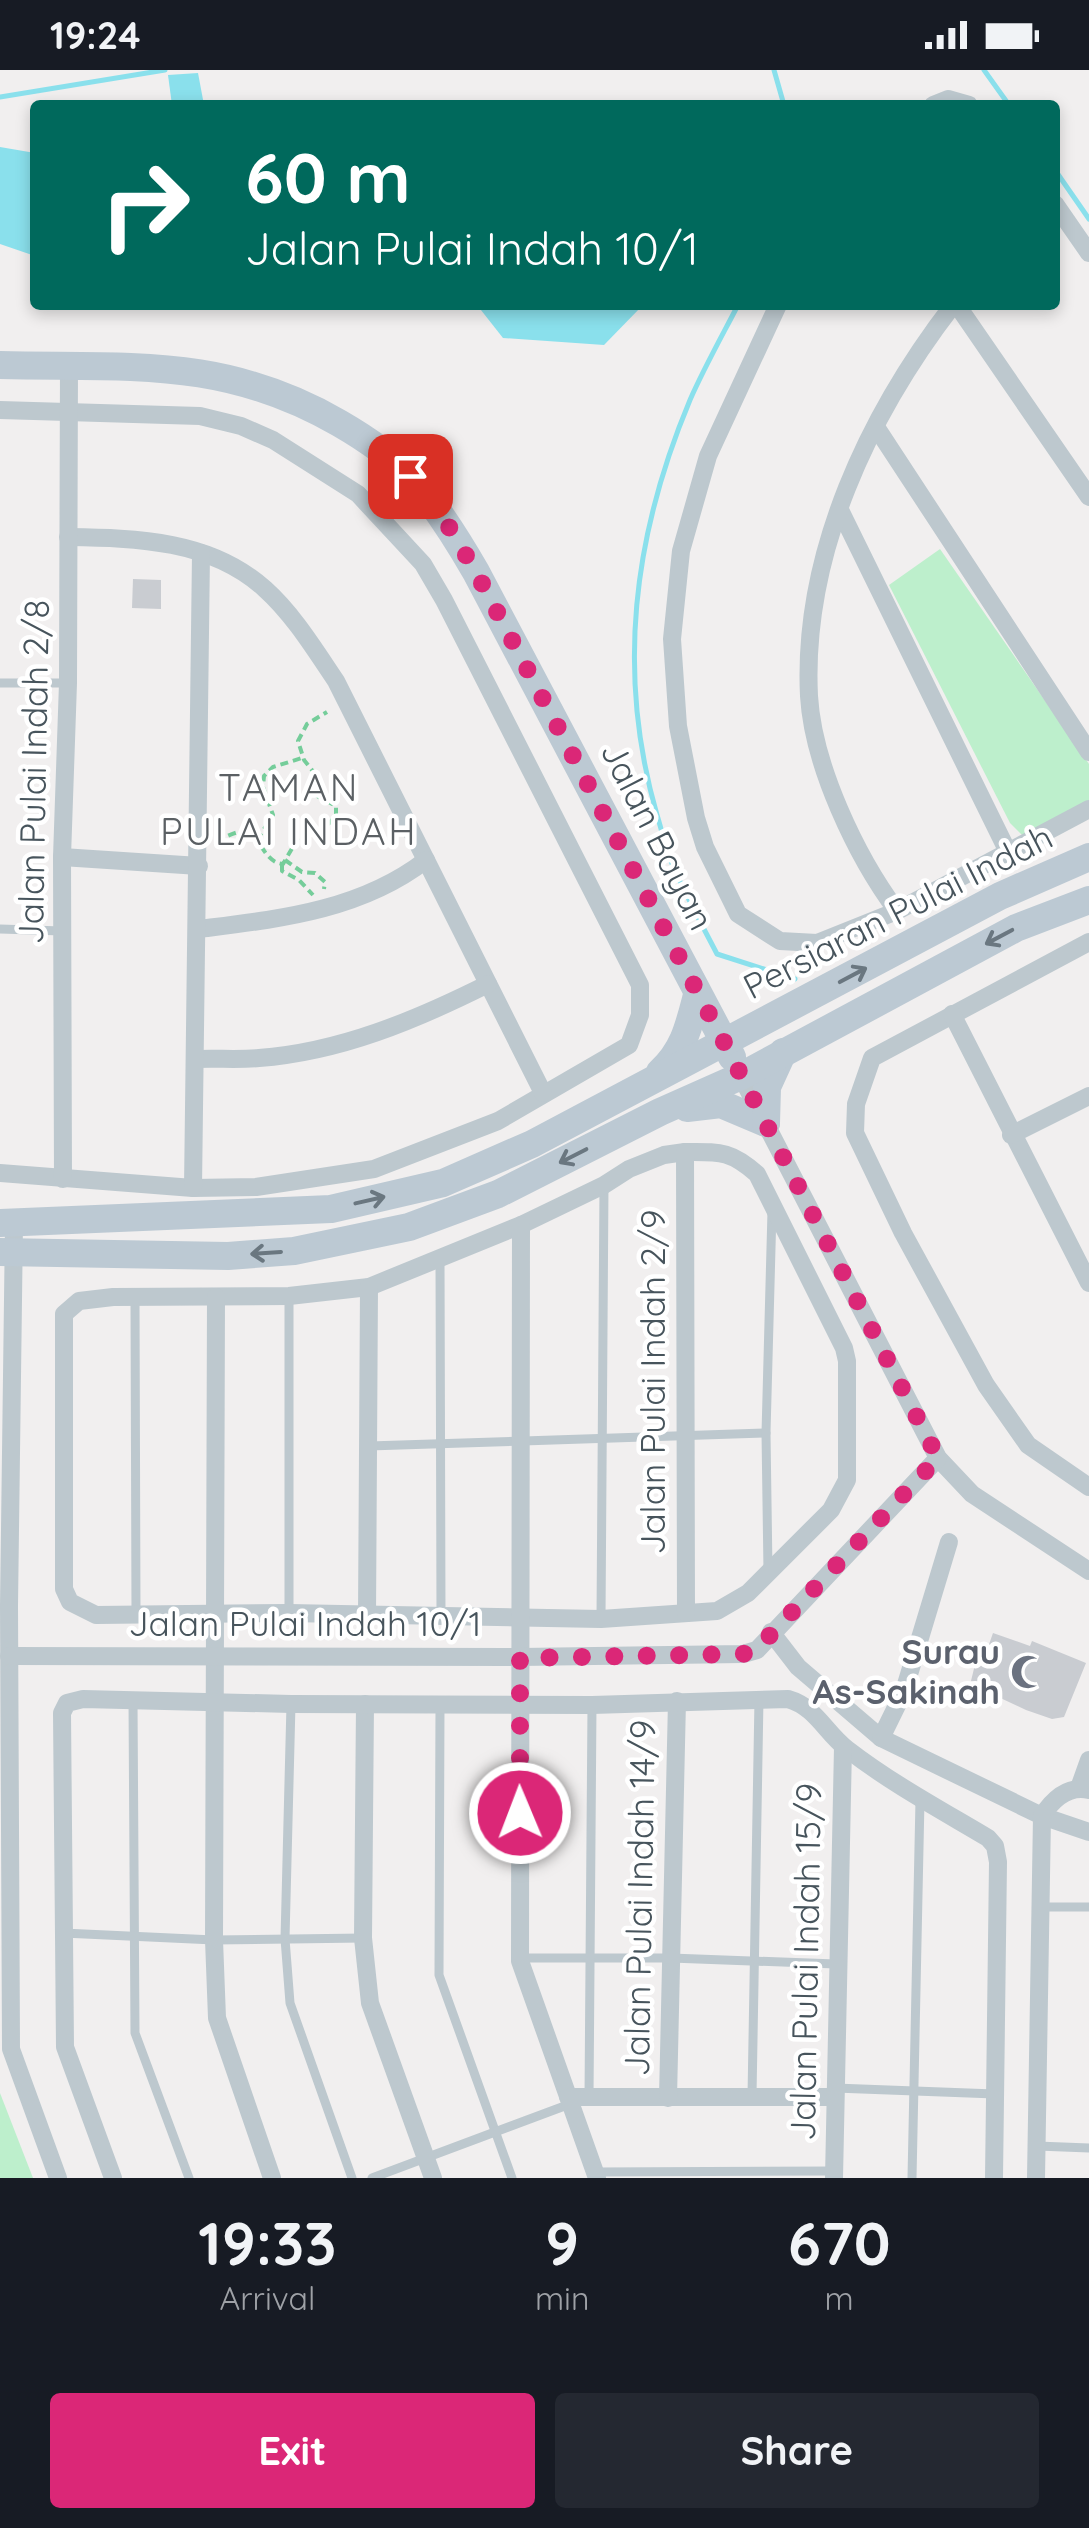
<!DOCTYPE html>
<style>
body{margin:0;font-family:Quicksand,sans-serif;background:#242831;color:#f1f3f6;height:100vh;display:flex;flex-direction:column;font-size:38px;white-space:nowrap}
*{box-sizing:border-box;margin:0}
p{font-size:32px;color:#9ea1a6}
.icon{flex:none;width:55px;height:55px;fill:none;stroke:currentColor;stroke-width:2;stroke-linecap:round;stroke-linejoin:round}
.map{position:relative;height:2108px;overflow:hidden}
.sheet{display:flex;flex-direction:column;background:#171b24;flex:1}
.sheet>*{flex:none}
.top-card{position:absolute;left:30px;top:30px;width:1030px;height:210px;border-radius:10px;box-shadow:0 5px 15px #0003;background:#00695c;color:#fff;overflow:hidden}
.pin{position:absolute;display:grid;place-items:center;width:85px;height:85px;color:#fff;margin:-42px;border-radius:20px;box-shadow:0 5px 15px #0006}
.me{position:absolute;width:110px;margin:-55px;rotate:359deg;stroke-linejoin:round;filter:drop-shadow(0 0 8px #0008)}
.turn{display:flex;align-items:center;gap:35px;height:210px;padding:0 50px;font-size:45px}
.turn .icon{width:130px;height:130px;stroke-width:2.5}
.turn b{display:block;font-size:70px;line-height:85px}
.eta{display:flex;justify-content:space-evenly;align-items:center;height:170px;text-align:center}
.eta b{font-size:60px;font-weight:700;line-height:70px}
.primary-button{display:flex;gap:20px;margin-top:auto;padding:20px 50px}
.primary-button a{flex:1;height:115px;border-radius:10px;background:#db2777;color:#fff;font-size:40px;font-weight:700;line-height:115px;text-align:center}
.primary-button a+a{background:#242831;color:#f1f3f6}
.status{display:flex;justify-content:space-between;align-items:center;height:70px;padding:0 50px;background:#171b24;direction:ltr}
.status svg{height:28px;fill:currentColor}
.map>svg:first-child{display:block}
.green{fill:#bdefcc}
.water{fill:#8ae0ec}
.lines{fill:none;stroke-linecap:round;stroke-linejoin:round}
.stream{stroke:#8ae0ec;stroke-width:5}
.building{fill:#c9ccd1}
.path{stroke:#75cd9a;stroke-width:4;stroke-dasharray:8 5;stroke-linecap:butt}
.lane{stroke:#bdc8ce;stroke-width:9}
.street{stroke:#bdc8ce;stroke-width:18}
.secondary{stroke:#bcc9d3;stroke-width:28}
.oneway{stroke:#6a7780}
.route{stroke:#db2777;stroke-width:18;stroke-dasharray:0 32.4}
.labels{text-anchor:middle;stroke-width:9;stroke-linejoin:round;paint-order:stroke}
.street-label{font-size:35px;fill:#47545c;stroke:#fff}
.worship-label{font-size:35px;font-weight:bold;fill:#5b616d;stroke:#fff;text-anchor:end}
.neighbourhood-label{font-size:38px;letter-spacing:2.5px;fill:#5b6064;stroke:#fff}
</style>
<div class="status"><b>19:24</b><svg viewBox="0 0 49 12"><path d="M0 12V9h3v3zM5 12V6h3v6zM10 12V3h3v9zM15 12V0h3v12zM26 1h20v11H26zM47 4h2v5h-2z"/></svg></div>
<div class="map">
<svg width="1089" height="2108" viewBox="0 0 1089 2108">
<rect width="100%" height="100%" fill="#f1efef"/>
<!-- green -->
<g class="green">
<polygon points="940,479 1089,694 1089,733 1022,765 1010,753 889,515"/>
<polygon points="0,2023 33,2108 0,2108"/>
</g>
<!-- water -->
<g class="water">
<polygon points="198,3 204,35 172,35 168,5"/>
<polygon points="0,77 35,83 35,186 0,174"/>
<polygon points="477,235 643,235 604,275 503,268"/>
</g>
<g class="lines">
<!-- stream -->
<g class="stream">
<polyline points="774,0 784,35"/>
<polyline points="984,0 1009,35"/>
<polyline points="0,27 165,0"/>
<polyline points="1055,100 1089,149"/>
<path d="M738,235c-16,31 -34,63 -48,95 -57,136 -74,273 -33,415 5,16 9,35 16,51 13,30 29,59 44,88l78,25"/>
</g>
</g>
<!-- building -->
<g class="building">
<polygon points="133,509 161,510 161,539 132,538"/>
<polygon points="993,1563 1030,1576 1032,1571 1086,1593 1064,1647 1052,1649 1026,1640 979,1618 980,1612 971,1611 978,1582 986,1583"/>
</g>
<g class="lines">
<!-- path -->
<g class="path">
<path d="M216,770c7,-1 16,-7 23,-8 23,-1 22,30 44,32l15,-26c17,-7 27,-7 38,-23v-9l-19,-10 -1,-21 -12,-15 -6,-19 9,-17 20,-12"/>
<polyline points="257,770 273,745 263,717 264,706 273,697 302,688"/>
<polyline points="285,790 302,802 315,803 325,812 324,819"/>
<polyline points="282,795 282,801 299,810 313,825"/>
</g>
<!-- lane -->
<g class="lane">
<polyline points="0,613 68,613"/>
<polyline points="0,859 62,861"/>
<polyline points="440,1189 441,1546"/>
<polyline points="289,1226 289,1543"/>
<polyline points="135,1228 136,1545"/>
<polyline points="369,1376 766,1363"/>
<polyline points="768,1501 766,1363 772,1141"/>
<polyline points="601,1548 604,1115"/>
<polyline points="133,1630 135,1963 189,2108"/>
<polyline points="291,1634 285,1869 290,1933 352,2108"/>
<polyline points="440,1634 439,1905 512,2108"/>
<polyline points="1042,1837 1089,1837"/>
<polyline points="63,1863 214,1870 363,1868"/>
<polyline points="521,1888 671,1888 836,1894"/>
<polyline points="835,2018 995,2024"/>
<polyline points="752,2026 759,1629"/>
<polyline points="589,2027 592,1635"/>
<polyline points="1037,2076 1089,2078"/>
<polyline points="597,2102 834,2101"/>
<polyline points="372,2108 570,2034"/>
<polyline points="912,2108 920,1730"/>
</g>
<!-- street -->
<g class="street">
<polyline points="933,35 948,29 969,35"/>
<polyline points="1055,134 1089,183"/>
<polyline points="778,235 708,386 681,481 672,569 678,656 696,748 705,777 738,844 780,871 817,873 897,841 1089,739"/>
<polyline points="957,235 1089,427"/>
<polyline points="0,340 200,346 241,356 273,370 358,424 423,494 444,530 640,915 640,945 629,975 498,1051 374,1099 256,1117 193,1118 0,1103"/>
<polyline points="876,357 1089,682"/>
<polyline points="840,440 1007,780"/>
<path d="M68,467c69,1 143,3 197,52 28,25 50,61 71,92l207,412"/>
<polyline points="62,787 199,796"/>
<path d="M897,841c-41,-55 -84,-146 -88,-215 -7,-142 60,-282 144,-391"/>
<path d="M199,859c79,-10 161,-18 227,-69"/>
<polyline points="1089,872 872,988 856,1034 855,1063 903,1163 986,1315 1028,1375 1089,1417"/>
<polyline points="952,944 1089,1213"/>
<path d="M196,989c21,-1 42,1 63,-1 81,-6 157,-38 229,-74"/>
<polyline points="741,1006 938,1388 972,1424 1089,1501"/>
<polyline points="1011,1065 1089,1026"/>
<path d="M685,1082c34,0 45,-2 72,22l87,174 3,13v119l-16,30 -83,83 -31,18 -116,8 -312,-6 -193,2 -26,-13 -6,-13v-275l15,-13 34,-4 176,-1 80,-9 152,-62 83,-40 25,-16 35,-14z"/>
<polyline points="685,1082 686,1543"/>
<polyline points="63,1109 62,787 68,613 69,296"/>
<polyline points="193,1118 201,483"/>
<polyline points="14,1153 9,1536 11,1979 58,2108"/>
<polyline points="521,1155 520,1891 597,2108"/>
<polyline points="216,1227 214,1870 217,1948 272,2108"/>
<polyline points="367,1546 369,1217"/>
<polyline points="771,1562 798,1597 881,1668 1042,1746 1089,1762"/>
<polyline points="9,1586 520,1587 743,1584 757,1580 938,1388"/>
<polyline points="365,1634 363,1868 370,1933 433,2108"/>
<polyline points="881,1668 904,1621 949,1472"/>
<polyline points="1079,1718 1089,1690"/>
<path d="M1042,1746c11,-17 26,-31 47,-26"/>
<polyline points="568,2027 834,2027"/>
<polyline points="668,2028 677,1631"/>
<path d="M113,2108l-48,-131 -3,-334 5,-10 16,-4 208,5 301,1 196,-6c28,8 37,33 59,50 44,34 94,61 141,89l7,8 3,16 -4,316"/>
<polyline points="834,2108 843,1677"/>
<polyline points="1036,2108 1042,1746"/>
</g>
<!-- secondary -->
<g class="secondary">
<path d="M0,295c128,3 223,-9 339,58 26,15 53,33 73,55 25,29 45,61 64,94l256,485"/>
<path d="M660,1002c24,-22 29,-46 37,-77"/>
<polyline points="687,1038 721,1034 766,1053"/>
<polyline points="766,1053 767,1017 783,982"/>
<polyline points="0,1153 331,1139 443,1113 532,1074 1000,826 1089,787"/>
<polyline points="0,1182 228,1186 294,1181 409,1157 498,1124 660,1042 741,1006 1016,858 1089,830"/>
</g>
</g>
<!-- one-way arrows -->
<defs><path id="oneway-shaft" d="M-6 0H5M1.5-3L5.5 0L1.5 3" fill="none" stroke-width="1.6" stroke-linecap="round" stroke-linejoin="round" transform="scale(2.5)"/></defs>
<g class="oneway">
<use href="#oneway-shaft" transform="translate(999 867) rotate(152)"/>
<use href="#oneway-shaft" transform="translate(853 905) rotate(-28)"/>
<use href="#oneway-shaft" transform="translate(573 1086) rotate(153)"/>
<use href="#oneway-shaft" transform="translate(370 1130) rotate(-13)"/>
<use href="#oneway-shaft" transform="translate(266 1183) rotate(176)"/>
</g>
<g class="lines">
<!-- route -->
<polyline class="route" points="410,406 446,452 476,502 725,974 938,1388 756,1580 743,1584 520,1588 520,1743"/>
</g>
<!-- icons -->
<defs>
<g id="mosque-bare" transform="scale(2.7)"><path d="M3.5-4.9A6 6 0 1 0 3.5 4.9A5 5 0 1 1 3.5-4.9Z" fill="#6b7280" stroke="#fff" stroke-width="2.5" paint-order="stroke"/></g>
</defs>
<g fill-rule="evenodd">
<use href="#mosque-bare" x="1028" y="1602"/>
</g>
<g class="labels">
<!-- street labels -->
<g class="street-label">
<text transform="translate(34 702) rotate(-89)" y="12">Jalan Pulai Indah 2/8</text>
<text transform="translate(657 766) rotate(63)" y="12">Jalan Bayan</text>
<text transform="translate(898 842) rotate(-27)" y="12">Persiaran Pulai Indah</text>
<text transform="translate(653 1312) rotate(-90)" y="12">Jalan Pulai Indah 2/9</text>
<text x="305" y="1566">Jalan Pulai Indah 10/1</text>
<text transform="translate(640 1828) rotate(-89)" y="12">Jalan Pulai Indah 14/9</text>
<text transform="translate(806 1892) rotate(-89)" y="12">Jalan Pulai Indah 15/9</text>
</g>
<!-- worship labels -->
<g class="worship-label">
<text x="1000" y="1594">Surau<tspan x="1000" dy="40">As-Sakinah</tspan></text>
</g>
<!-- neighbourhood labels -->
<g class="neighbourhood-label">
<text x="289" y="731">TAMAN<tspan x="289" dy="44">PULAI INDAH</tspan></text>
</g>
</g>
</svg>
<div class="pin" style="left:410px;top:406px;background:#d93025"><svg class="icon" aria-label="arrive" viewBox="0 0 24 24"><path d="M6 21V4h12l-3 4 3 4H6"/></svg></div>
<svg class="me" style="left:520px;top:1743px" viewBox="-20 -20 40 40"><circle r="17" fill="#db2777" stroke="#fff" stroke-width="3"/><path d="M0-11L8 9 0 5-8 9z" fill="#fff"/></svg>
<div class="top-card">
<div class="turn"><svg class="icon" aria-label="right" viewBox="0 0 24 24"><path d="M7 20v-9h11M14 6l5 5-5 5"/></svg><div><b>60 m</b>Jalan Pulai Indah 10/1</div></div>
</div>
</div>
<section class="sheet">
<div class="eta">
<div><b>19:33</b><p>Arrival</p></div>
<div><b>9</b><p>min</p></div>
<div><b>670</b><p>m</p></div>
</div>
<div class="primary-button"><a>Exit</a><a>Share</a></div>
</section>
